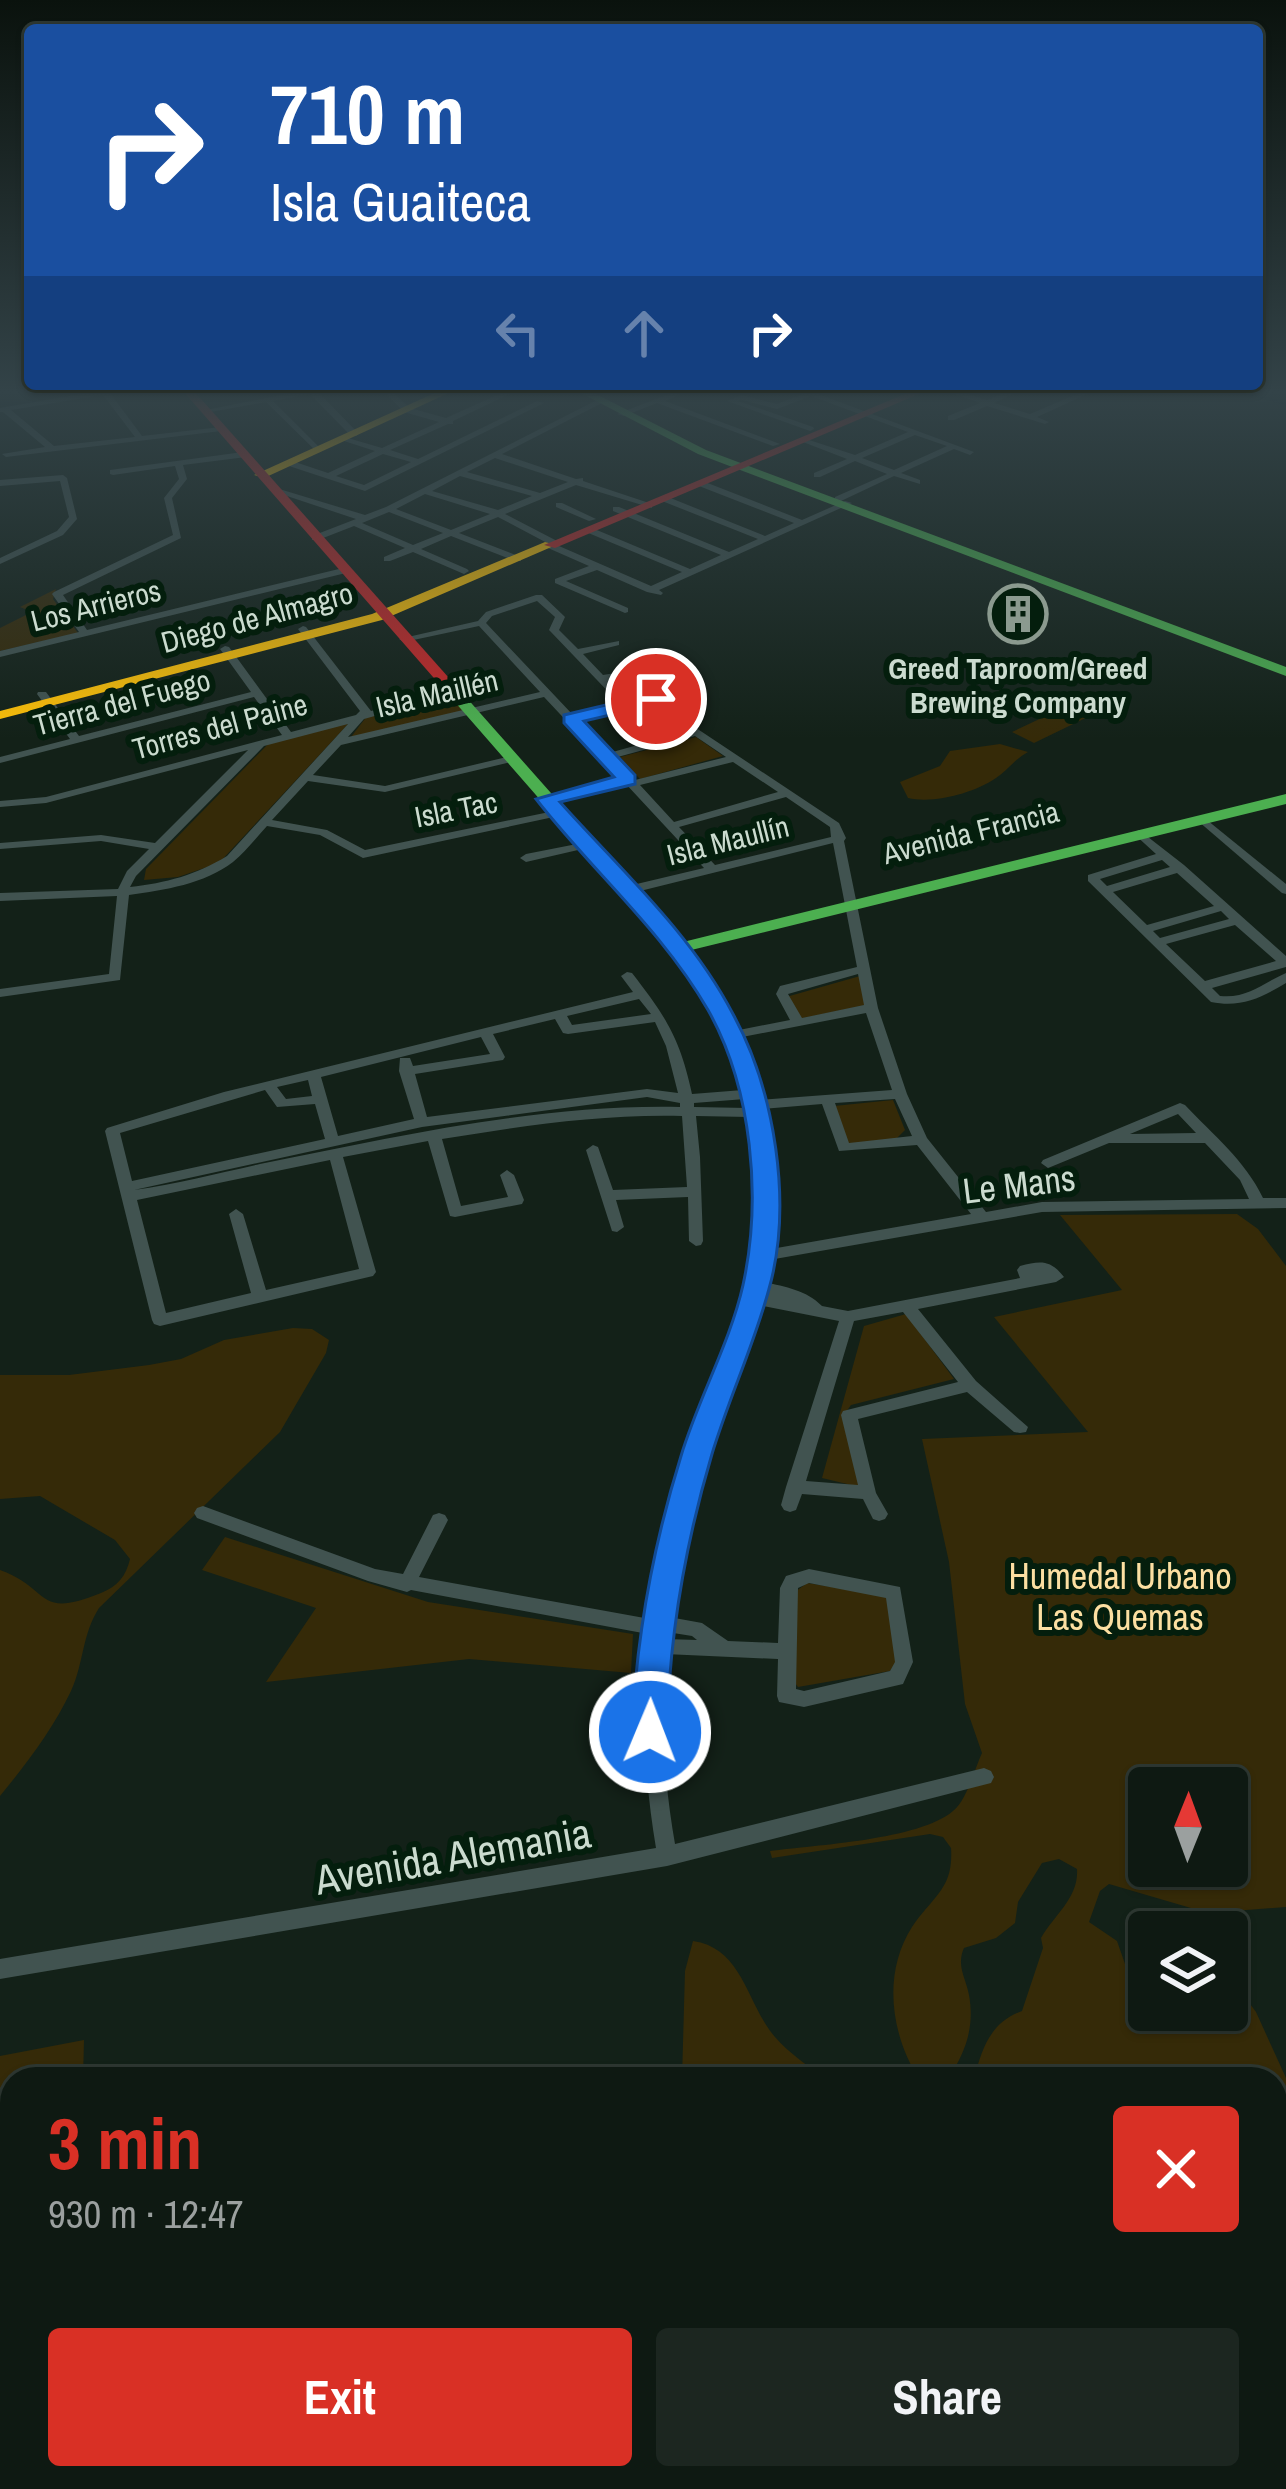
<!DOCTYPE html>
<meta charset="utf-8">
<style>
body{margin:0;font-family:"Archivo Narrow",sans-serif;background:#1c2620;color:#f1f3f6;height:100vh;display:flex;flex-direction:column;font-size:45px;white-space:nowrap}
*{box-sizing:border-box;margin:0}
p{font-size:39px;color:#9ba09f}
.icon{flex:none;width:66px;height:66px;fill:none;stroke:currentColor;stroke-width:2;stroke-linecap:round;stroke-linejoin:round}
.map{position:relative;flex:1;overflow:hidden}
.panel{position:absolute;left:0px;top:2067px;width:1287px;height:423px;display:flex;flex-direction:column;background:#0e1912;border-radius:36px 36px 0 0;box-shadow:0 3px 9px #0004,0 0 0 3px #2e3832}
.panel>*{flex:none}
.top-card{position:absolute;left:24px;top:24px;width:1239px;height:366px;border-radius:12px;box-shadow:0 3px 9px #0004,0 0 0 3px #2e3832;background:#1a4fa0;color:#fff;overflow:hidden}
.needle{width:78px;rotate:1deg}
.tools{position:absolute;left:1128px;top:1767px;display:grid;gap:24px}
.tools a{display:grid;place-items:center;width:120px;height:120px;border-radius:12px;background:#0e1912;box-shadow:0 3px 9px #0004,0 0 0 3px #2e3832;font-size:60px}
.pin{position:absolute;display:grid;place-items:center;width:102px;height:102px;color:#fff;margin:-51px;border:6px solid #fff;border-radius:50%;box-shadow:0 3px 12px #0007}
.me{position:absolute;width:132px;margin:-66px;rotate:1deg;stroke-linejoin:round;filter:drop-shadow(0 0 9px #0008)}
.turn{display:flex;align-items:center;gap:42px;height:252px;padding:0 48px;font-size:54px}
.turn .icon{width:156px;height:156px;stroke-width:2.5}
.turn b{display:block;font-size:84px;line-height:102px}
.lanes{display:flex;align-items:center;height:114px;padding:0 48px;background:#0003;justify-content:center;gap:60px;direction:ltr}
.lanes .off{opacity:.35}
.round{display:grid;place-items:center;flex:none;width:126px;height:126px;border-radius:12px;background:#1c2620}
.summary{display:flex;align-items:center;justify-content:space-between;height:204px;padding:0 48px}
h1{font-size:72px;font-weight:800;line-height:90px;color:#d93025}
.primary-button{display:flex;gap:24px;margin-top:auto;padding:24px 48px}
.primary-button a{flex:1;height:138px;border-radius:12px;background:#d93025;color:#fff;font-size:48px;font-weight:800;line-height:138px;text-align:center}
.primary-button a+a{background:#1c2620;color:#f1f3f6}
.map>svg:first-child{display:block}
.green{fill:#352a08;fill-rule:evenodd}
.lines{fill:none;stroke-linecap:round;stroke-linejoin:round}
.stream{stroke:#021419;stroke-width:3}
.street{fill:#415350;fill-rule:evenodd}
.fast{fill:#4caf50;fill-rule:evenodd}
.slow{fill:#ffc107;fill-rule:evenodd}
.jam{fill:#c62828;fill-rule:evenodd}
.wall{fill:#40493b}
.shaded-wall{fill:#273226}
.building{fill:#4e594b;stroke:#626d60;stroke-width:3}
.route{fill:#1a73e8;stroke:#114b97;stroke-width:3}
.labels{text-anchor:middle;stroke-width:12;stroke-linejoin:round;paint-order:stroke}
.far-street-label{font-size:30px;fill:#cbdbcf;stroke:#041e0d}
.far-poi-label{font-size:30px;font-weight:bold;fill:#cbdbcf;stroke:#041e0d}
.street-label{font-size:36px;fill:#cbdbcf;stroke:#041e0d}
.park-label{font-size:36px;fill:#fcdfa2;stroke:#041e0d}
.near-street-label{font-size:42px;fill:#cbdbcf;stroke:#041e0d}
</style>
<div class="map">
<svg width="1286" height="2489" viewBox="0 0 1286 2489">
<rect width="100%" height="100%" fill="#132118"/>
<!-- green -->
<g class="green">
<polygon points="56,589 53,599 78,633 0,651 0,628 32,612 20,607"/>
<polygon points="455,696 467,710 351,737 367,716"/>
<polygon points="1080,700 1100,711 1034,743 1012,732"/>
<polygon points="350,722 219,863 178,877 144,880 146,869 271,741"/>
<polygon points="696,737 723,756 640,779 620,757"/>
<path d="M1000,744l28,8c-13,7 -20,18 -32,26 -22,15 -62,26 -88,20l-8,-16 40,-16 10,-15z"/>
<polygon points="860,976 866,1005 799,1019 786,997"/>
<polygon points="893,1100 905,1130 896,1139 847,1145 834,1106"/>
<path d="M1237,1214l21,15 28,37v641l-78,6 -99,-29 -9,7 -11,31 28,19 15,43h17v26h78v-37l29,39 30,66v242l-11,5v-246h-301c8,-31 16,-56 48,-68l21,-63 -2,-10c13,-23 38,-40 36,-69l-18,-10 -17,4 -24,39 -3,21 -19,15 -32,10c-8,18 2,30 5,47 6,33 -4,58 -21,84h-29c-28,-44 -37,-105 -7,-152 20,-30 42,-38 39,-79l-8,-11 -13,-3 -158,24 -2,-7c45,-6 149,-11 183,-40 14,-11 21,-41 29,-58l-17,-49 -16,-142 -27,-123 166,-7 -94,-115 128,-27 -62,-75zM1149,1788h78v78h-78z"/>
<polygon points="906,1314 954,1379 851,1405 843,1416 868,1489 822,1478 864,1326"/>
<path d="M293,1328l19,1 17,11 -3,13 -46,79 -181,176c-17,26 -15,55 -28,83 -18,38 -44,72 -71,105v-226c51,18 35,50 101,23 17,-7 25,-17 29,-34l-15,-19 -75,-44 -40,3v-124h69l80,-10 32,-6 43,-19z"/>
<polygon points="225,1537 428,1602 633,1634 631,1673 469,1659 266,1682 316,1608 202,1570"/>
<polygon points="807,1583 883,1595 890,1601 896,1663 890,1671 798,1687 792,1679 795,1592"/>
<path d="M693,1941c50,7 54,64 82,96 15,17 33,29 51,42h-144l3,-108z"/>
<polygon points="84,2040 83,2079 12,2079 12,2286 0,2288 0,2056"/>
<polygon points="466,2478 605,2478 596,2489 451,2489"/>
</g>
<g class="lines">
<!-- stream -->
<polyline class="stream" points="1240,391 1286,404"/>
<!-- street -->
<g class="street">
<path d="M98,391h16l-4,2 32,43 79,-9 4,2 -4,2 -215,26 -4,-3 43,-7 -42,-35h-3v-4zM103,395l32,42 -81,9 -43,-36z"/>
<polygon points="197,391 215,391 191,396 187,394"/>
<polygon points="302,391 317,391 357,432 357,436 351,436 310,394 273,401 320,448 321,450 317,452 266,402 205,413 201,411"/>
<path d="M383,391h8l19,17 36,10 60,-27h10l-63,30v3h-5l-58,26 28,9 119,-58 7,2 -179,88 -79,-26 -1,-2 4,-3 39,13 47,-22 -34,-11v-4l41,12 57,-26 -35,-10zM383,454l28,8 -47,23 -28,-9z"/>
<polygon points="677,391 688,391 665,401 780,444 773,446 657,403 624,416 617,414"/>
<path d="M799,391h11l164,61 -4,3 -16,-6 -53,24 19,7v4l-26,-8 -53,25h-6v-4l52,-23 -32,-13 -35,16h-6v-4l33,-14 -44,-17v-4l52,17 53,-23 -97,-36 -34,13 -35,-9 -4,1 75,26 1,2 -4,2 -83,-30 15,-6 35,9 26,-10zM915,435l32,11 -53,24 -32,-12z"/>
<polygon points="947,391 958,391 987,400 1009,391 1019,391 994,403 1030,414 1084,391 1094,391 1037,417 1049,422 1045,424 987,406 954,420 948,420 948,416 980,403"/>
<path d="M599,399h3v4l-100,51 74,25 7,-1v3l69,23v4l-76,-23 -71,29 54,28v4l92,40 31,-14 -96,-40v-4h6l98,41 31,-14 -108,-44v-4h6l110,45 29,-13 -96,-38v-4h6l97,39 29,-13 -95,-37v-4h6l97,38 43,-19 7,2 -193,87 4,3 -2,2 -14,-3 -50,-22 -31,11 62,27v4l-3,1 -70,-30v-4l34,-13 -41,-18 1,-4 -51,-27 -39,16 62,24v4h-6l-64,-25 -30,13 46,20 2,2 -5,3 -51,-22 -23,9h-6v-4l21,-9 -51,-22 -36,14h-6v-4l44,-17 -87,-29 7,-2 89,27 21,-8zM495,458l73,24 -28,11 -73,-21zM460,476l72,20 -34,14 -66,-19zM425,494l65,20 -39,16 -55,-21zM389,512l54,21 -30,12 -51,-22z"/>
<polygon points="243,452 246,453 246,457 183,465 187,479 172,498 181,538 63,595 87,630 343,568 346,569 346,573 0,657 0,651 79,632 52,594 54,592 173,535 164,498 179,479 175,466 113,475 110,474 110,470"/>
<polygon points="63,475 67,478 77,519 63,535 0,564 0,558 57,531 69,517 60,481 0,486 0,480"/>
<polygon points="556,503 562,503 596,519 589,521 556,507"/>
<path d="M536,595h6l21,20 2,2 -6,13 19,19 41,-8v4l-36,9 20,21 37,-6v4l-32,7 21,22 47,-9v4l-19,5 182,121 7,15 -2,3 34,167 29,86 20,44 59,74 56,-10 207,-3 -9,-19 -35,-37h-96l-56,23 -5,2 -7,-5 2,-3 137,-57 5,2c28,30 60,55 78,93h23v10l-244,4 -273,48 -5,22c22,5 42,8 58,24l26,5 172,-33 -3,-8 3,-4c20,-5 30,-7 44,11l-8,5 -138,27 58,72 52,46 -2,5 -6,1 -6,-1 -47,-40 -109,27 18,74 12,21 -3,5 -6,2 -6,-2 -10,-20 -61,-5 -6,16 -6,2 -6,-2 -3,-5 5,-18 53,-166 -81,-16 -50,140 -16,52 -23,120 33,6 26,18 50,2 2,-55 6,-12 23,-7 91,18 13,75 -10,22 -99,23 -25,-5 -2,-6 1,-37 -113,-5c-5,64 -1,127 10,190l309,-76 7,3 3,6 -3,6 -324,83 -667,113v-20l656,-111c-11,-66 -15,-131 -9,-198l-2,-4 3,-12 -237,-44 -4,2 -39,-11 -171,-63 -3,-5 3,-5 6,-2 172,63 28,5 30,-59 6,-2 6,2 3,5 -29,57 231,42c8,-52 18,-104 34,-154 24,-73 58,-144 73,-219 8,-42 1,-87 -7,-129l-54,-1 4,41 3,84 -2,4 -5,1 -7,-5 -1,-44 -72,3 8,27 -7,5 -5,-1 -26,-81 7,-5 5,2 15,43 74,-3 -5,-71c-81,-2 -161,10 -240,23l19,67 47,-9 -8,-22 7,-5 7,5 10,25 -2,4 -67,13 -5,-1 -22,-75 -85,16 33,115 -3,4 -213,50 -6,-2 -2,-4 -47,-189 2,-3 117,-36 409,-100 -12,-16 6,-4 5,1c34,44 48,65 60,121l51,-4c-16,-51 -41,-97 -70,-142l2,-3h8l27,41 24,45 56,-11 -14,-26 4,-8 77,-19 -24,-124 -205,51 -4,-1v-6l80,-19 -79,-85 -82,18v-4l77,-19 -76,-81 -203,48 -28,30 72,11 126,-30 4,1v4l-130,31 -77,-11 -36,39 55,10 38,20 194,-40 6,3 -2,2 -200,43 -43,-23 -53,-9c-11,12 -22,26 -34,36 -29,22 -68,28 -104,33l-9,85 -120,17v-8l109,-15 8,-78 -117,5v-8l118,-4 9,-18 22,-22 -48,-8 -101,8v-6l101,-8 54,8 93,-93 -202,53 -46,4v-6l46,-4 236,-62 -28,-38 -254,66v-6l70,-18 -33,-45 1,-2h8l33,44 172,-44 -31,-43 5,-3 4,1 62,85 65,-17 4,-4 -62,-82 5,-3 3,1 65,84 81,-21 5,3 -93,26 -16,18 192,-45 -61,-66 -75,16 -5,-3 79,-18 8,-9zM537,601l18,16 -6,13 2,2 69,72 -47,11 -87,-92 6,-7zM647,704l41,27 -79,22 -31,-33zM348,724l-121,132c-31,19 -61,27 -97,31l6,-11 128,-130zM695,736l31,21 -91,23 -21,-22zM733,762l45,30 -104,30 -34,-37zM786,797l44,30 1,10 -116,28 -36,-38zM858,974l6,31 -62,13 -14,-24zM639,999l12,15 -79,11 -5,-9zM866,1013l26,77 -132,10 -23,-62zM555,1019l8,14 5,1 87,-12 11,24 12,47 -31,-4 -220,28 -12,-43 88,-14 2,-3 -12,-23zM481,1037l9,17 -77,12 -3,-8h-10l-1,13 15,48 -76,17 -17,-59zM308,1080l4,16 -26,3 -9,-12zM265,1090l12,17 38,-3 10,35 -193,42 -12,-48zM647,1097l33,6v4c-140,-3 -282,29 -420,57 -41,9 -84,20 -126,26l288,-63zM745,1099l3,9 -54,-1v-4zM895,1099l17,37 -63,7 -14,-40zM822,1104l17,47 78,-6 54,69 -200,35c5,-48 1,-94 -9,-140zM1178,1114l18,19 -66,1zM330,1160l29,109 -93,21 -23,-76 -7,-5 -7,5 22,79 -85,20 -29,-113zM903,1312l55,70 -115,29 -2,4 17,70 -52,-4 48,-160zM809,1583l77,15 9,64 -5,9 -86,20 -8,-2 2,-101zM667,1632l25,4 5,4 -31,-1z"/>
<polygon points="1202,816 1286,884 1286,894 1282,893 1198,821 1198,817"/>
<path d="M1139,830l45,35 102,91v11l-74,21 8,8c27,3 43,-13 66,-23v10c-25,15 -45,25 -75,19l-123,-121v-6l68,-21 -23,-21zM1162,860l8,7 -63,19 -7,-7zM1177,873l37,33 -67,19 -34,-33zM1221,911l8,8 -69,19 -7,-7zM1235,925l41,36 -71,20 -39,-37z"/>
<polygon points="587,842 593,845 591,847 526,862 520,858 526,854"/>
</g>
<!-- fast -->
<g class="fast">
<polygon points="577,391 590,391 706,450 1286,667 1286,676 698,454"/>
<polygon points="447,687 457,687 683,942 1286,794 1286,804 679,953 673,952 447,693"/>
</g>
<!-- slow -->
<g class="slow">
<polygon points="439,391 453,391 264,478 254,475"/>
<polygon points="545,542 556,545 382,620 0,719 0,711 372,614"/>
</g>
<!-- jam -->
<g class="jam">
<polygon points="183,391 194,391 457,687 457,693 447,693"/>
<polygon points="912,391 926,391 555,548 544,545"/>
</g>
</g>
<!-- wall -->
<polygon class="wall" points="1004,598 1035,609 1033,622 1016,625 1002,611"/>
<!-- shaded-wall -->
<polygon class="shaded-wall" points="1035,609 1033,622 1016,625 1018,612"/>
<!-- building -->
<polygon class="building" points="1021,596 1035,609 1018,612 1004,598"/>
<!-- sky -->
<linearGradient id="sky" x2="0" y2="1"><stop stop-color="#0a120d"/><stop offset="0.53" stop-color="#334348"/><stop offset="1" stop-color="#334348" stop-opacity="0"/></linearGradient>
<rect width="1286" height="739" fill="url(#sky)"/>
<!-- route -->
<path class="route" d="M656,693l9,6 -3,4 -78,18 51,54v9l-75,18c60,67 131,131 173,212 42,77 60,190 36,275 -15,56 -40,109 -57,165 -27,91 -43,183 -45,278l-5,11 -12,5 -13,-5 -5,-11c4,-94 21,-186 49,-276 17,-57 49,-113 62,-171 19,-87 9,-197 -35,-275 -46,-80 -116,-139 -172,-211l78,-22 -50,-54v-8z"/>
<!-- icons -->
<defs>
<g id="building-ring" transform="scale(3)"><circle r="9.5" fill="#041e0d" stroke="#8b9a8f" stroke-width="1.5"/><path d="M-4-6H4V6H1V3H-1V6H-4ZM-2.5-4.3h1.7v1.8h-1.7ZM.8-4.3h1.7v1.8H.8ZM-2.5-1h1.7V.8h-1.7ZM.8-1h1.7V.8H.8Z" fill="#8b9a8f"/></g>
</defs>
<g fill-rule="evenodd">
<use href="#building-ring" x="1018" y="614"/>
</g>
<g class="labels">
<!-- far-street labels -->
<g class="far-street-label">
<text transform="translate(96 606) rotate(-14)" y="10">Los Arrieros</text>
<text transform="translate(257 618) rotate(-15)" y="10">Diego de Almagro</text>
<text transform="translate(437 694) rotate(-13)" y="10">Isla Maillén</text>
<text transform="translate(122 703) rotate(-15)" y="10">Tierra del Fuego</text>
<text transform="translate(220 727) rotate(-15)" y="10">Torres del Paine</text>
<text transform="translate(456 810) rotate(-11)" y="10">Isla Tac</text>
<text transform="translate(971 833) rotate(-14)" y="10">Avenida Francia</text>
<text transform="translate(728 841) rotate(-14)" y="10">Isla Maullín</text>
</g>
<!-- far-poi labels -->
<g class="far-poi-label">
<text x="1018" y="679">Greed Taproom/Greed<tspan x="1018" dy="34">Brewing Company</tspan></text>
</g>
<!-- street labels -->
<g class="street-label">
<text transform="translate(1019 1184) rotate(-7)" y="13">Le Mans</text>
</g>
<!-- park labels -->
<g class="park-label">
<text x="1120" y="1589">Humedal Urbano<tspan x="1120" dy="41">Las Quemas</tspan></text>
</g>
<!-- near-street labels -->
<g class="near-street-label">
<text transform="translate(453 1856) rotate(-10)" y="15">Avenida Alemania</text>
</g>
</g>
</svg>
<div class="tools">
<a><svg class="needle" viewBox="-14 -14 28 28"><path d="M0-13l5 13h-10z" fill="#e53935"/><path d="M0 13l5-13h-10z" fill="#9ba09f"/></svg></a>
<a><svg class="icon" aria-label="layers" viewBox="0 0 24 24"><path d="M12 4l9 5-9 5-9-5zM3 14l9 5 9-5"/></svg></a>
</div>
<div class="pin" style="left:656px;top:699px;background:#d93025"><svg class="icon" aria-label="arrive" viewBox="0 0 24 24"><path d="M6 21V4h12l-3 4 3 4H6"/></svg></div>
<svg class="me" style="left:650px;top:1732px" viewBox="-20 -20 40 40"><circle r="17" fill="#1a73e8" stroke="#fff" stroke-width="3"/><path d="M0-11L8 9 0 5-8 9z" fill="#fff"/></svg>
<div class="top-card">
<div class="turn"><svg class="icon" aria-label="right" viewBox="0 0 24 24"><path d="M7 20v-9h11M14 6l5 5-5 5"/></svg><div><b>710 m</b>Isla Guaiteca</div></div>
<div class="lanes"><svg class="icon off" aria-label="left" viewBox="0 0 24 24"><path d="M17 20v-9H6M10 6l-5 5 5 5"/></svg><svg class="icon off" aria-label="ahead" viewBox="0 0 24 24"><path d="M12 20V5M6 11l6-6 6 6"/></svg><svg class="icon" aria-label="right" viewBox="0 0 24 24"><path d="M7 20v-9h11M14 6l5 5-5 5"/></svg></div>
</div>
<section class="panel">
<div class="summary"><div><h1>3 min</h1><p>930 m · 12:47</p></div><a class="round" style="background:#d93025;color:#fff"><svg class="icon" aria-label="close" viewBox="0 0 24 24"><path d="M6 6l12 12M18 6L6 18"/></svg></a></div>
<div class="primary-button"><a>Exit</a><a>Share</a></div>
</section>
</div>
